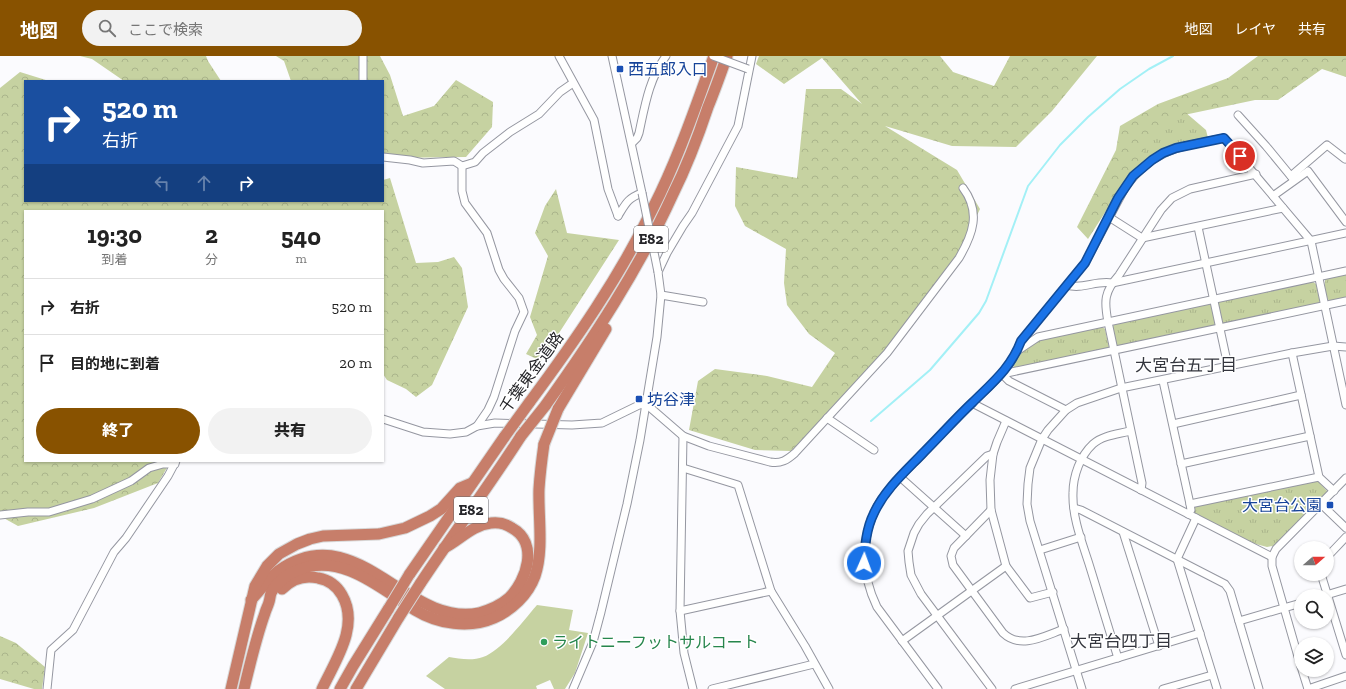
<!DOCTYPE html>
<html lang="ja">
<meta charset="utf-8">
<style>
body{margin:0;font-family:"Zilla Slab","Noto Sans JP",serif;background:#f2f2f2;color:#222;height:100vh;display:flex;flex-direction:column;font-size:15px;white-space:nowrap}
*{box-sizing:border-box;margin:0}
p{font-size:13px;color:#767676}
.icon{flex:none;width:22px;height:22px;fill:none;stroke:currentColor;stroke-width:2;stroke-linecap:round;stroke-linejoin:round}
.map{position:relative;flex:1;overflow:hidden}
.details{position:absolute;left:24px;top:154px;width:360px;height:252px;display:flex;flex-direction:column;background:#fff;border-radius:0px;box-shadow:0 1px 3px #0004}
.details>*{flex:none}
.hud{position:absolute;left:24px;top:24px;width:360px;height:122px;border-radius:0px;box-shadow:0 1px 3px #0004;background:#1a4fa0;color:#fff;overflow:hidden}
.needle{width:26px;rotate:70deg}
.fabs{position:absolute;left:1294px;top:485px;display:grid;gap:8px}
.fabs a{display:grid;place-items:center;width:40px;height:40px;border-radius:50%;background:#fff;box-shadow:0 1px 3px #0004;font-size:20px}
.pin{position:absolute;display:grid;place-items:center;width:34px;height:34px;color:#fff;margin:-17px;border:2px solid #fff;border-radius:50%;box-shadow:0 1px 4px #0007}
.me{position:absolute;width:44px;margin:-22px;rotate:2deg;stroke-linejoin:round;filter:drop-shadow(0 0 3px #0008)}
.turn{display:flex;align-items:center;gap:14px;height:84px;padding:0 12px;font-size:18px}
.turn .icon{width:52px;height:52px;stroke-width:2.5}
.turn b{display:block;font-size:28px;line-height:34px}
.lanes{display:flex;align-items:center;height:38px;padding:0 12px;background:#0003;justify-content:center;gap:20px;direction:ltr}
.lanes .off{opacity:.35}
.eta{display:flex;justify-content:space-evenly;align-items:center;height:68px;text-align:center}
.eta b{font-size:24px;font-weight:800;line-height:28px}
.action{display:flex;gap:8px;margin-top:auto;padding:8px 12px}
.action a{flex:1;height:46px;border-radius:24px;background:#885200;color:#fff;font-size:16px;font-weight:800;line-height:46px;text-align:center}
.action a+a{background:#f2f2f2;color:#222}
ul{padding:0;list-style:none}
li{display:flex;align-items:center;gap:12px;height:56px;padding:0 12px;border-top:1px solid #e0e0e0}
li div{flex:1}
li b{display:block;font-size:15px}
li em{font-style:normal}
header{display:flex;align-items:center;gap:24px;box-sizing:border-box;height:56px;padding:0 20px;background:#885200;color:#fff}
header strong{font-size:19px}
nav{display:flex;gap:22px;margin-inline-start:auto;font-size:14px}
.search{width:280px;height:36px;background:#f2f2f2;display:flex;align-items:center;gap:10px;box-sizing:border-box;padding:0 14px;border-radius:22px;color:#767676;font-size:15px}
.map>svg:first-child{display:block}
.grass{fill:url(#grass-tufts)}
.forest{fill:url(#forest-crowns)}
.pitch{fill:#c6d2a1}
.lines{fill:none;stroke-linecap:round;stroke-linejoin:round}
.stream{stroke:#a3f0f6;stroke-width:2}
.minor-casing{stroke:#9597a1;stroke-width:9}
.highway-casing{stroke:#d8d8d8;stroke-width:13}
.minor{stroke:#fff;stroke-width:7}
.highway{stroke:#c77e6a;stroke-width:11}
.minor-bridge-casing{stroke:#9597a1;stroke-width:9;stroke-linecap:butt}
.highway-bridge-casing{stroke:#d8d8d8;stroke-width:13;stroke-linecap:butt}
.minor-bridge{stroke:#fff;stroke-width:7}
.highway-bridge{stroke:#c77e6a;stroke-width:11}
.route-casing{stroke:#114b97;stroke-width:10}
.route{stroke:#1a73e8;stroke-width:7}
.transit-dot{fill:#1a4fb4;stroke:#fff;stroke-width:1.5}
.leisure-dot{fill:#2e9e5b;stroke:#fff;stroke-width:1.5}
.labels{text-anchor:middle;stroke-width:3;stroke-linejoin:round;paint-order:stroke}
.shield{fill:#fff;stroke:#666669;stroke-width:1}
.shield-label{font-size:15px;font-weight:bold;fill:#252529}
.transit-label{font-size:16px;fill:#164399;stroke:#fff;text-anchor:start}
.street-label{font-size:16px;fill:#252529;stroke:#fff}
.leisure-label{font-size:16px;fill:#27864d;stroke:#fff;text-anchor:start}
.neighbourhood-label{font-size:17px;fill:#34363e;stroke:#fff}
</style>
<header>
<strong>地図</strong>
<div class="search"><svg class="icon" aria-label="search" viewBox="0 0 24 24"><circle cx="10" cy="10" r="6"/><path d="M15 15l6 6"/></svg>ここで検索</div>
<nav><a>地図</a><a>レイヤ</a><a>共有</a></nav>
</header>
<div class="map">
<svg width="1346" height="633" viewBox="0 0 1346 633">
<defs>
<pattern id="grass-tufts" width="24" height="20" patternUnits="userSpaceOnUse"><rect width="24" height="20" fill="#c6d2a1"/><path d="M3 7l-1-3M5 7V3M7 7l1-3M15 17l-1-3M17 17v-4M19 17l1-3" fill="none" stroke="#aab48b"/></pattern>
<pattern id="forest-crowns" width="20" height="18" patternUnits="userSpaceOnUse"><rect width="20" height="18" fill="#c6d2a1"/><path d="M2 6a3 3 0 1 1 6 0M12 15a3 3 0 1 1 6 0" fill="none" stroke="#aab48b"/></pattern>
</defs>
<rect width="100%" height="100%" fill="#fbfbfe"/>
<!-- grass -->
<g class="grass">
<path d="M1185,56l21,18 2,8c-36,10 -54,11 -80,40l-4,-13 39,-49z"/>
<path d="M1346,218v24l-16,4c-5,-5 -7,-18 -4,-24z"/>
<polygon points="1313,226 1316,228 1320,246 1318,248 1224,268 1221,267 1216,249 1219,245"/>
<polygon points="1209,248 1211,249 1215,268 1213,271 1119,291 1116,289 1112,273 1114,268"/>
<path d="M1101,270l4,3 4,18 -2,3 -91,19 -3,-3c4,-10 12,-18 21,-25z"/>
<polygon points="1316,423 1328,436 1277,489 1267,491 1252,487 1195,459 1193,452 1194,450"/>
</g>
<!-- forest -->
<g class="forest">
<polygon points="80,0 206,0 208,5 221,25 124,25 92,3"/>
<polygon points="276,0 380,0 390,19 403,60 434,50 456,24 493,46 492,71 466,101 383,102 383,25 291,25 284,5"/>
<path d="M759,0h181l13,16 41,14 16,-30h87l-45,55 -36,36 -64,-1 -67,-20 72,44 23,39c-13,28 -27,59 -45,84 -42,57 -95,107 -144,158l-36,-1 -66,-20 9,-49 17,-12 52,7 45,11 23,-34 -26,-19 -22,-29 -3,-22 2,-34 -41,-23 -10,-20 1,-39 61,11 9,-89h35l21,15 -40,-46 -38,26 -28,-20z"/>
<polygon points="1258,0 1346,0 1346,21 1322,13 1278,44 1255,44 1165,63 1088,183 1077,171 1116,94 1120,70 1158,48 1228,22"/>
<polygon points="20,16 49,25 25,25 25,145 383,145 383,124 390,122 416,207 438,206 454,201 462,212 468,251 432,329 416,341 406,333 387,324 383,318 383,155 25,155 25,405 171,405 158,427 94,452 18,470 0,460 0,32"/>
<polygon points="556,133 567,177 619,184 541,305 526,298 537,279 530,261 548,200 535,177 545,150"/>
<polygon points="0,580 16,587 45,611 42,633 34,633 0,623"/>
</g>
<!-- pitch -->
<path class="pitch" d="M537,549l36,5 -4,20 19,3 -13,40 -10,16h-11l-4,-9 -14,6 1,3h-92l-19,-13 23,-19c10,2 24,4 34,0 19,-7 40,-36 54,-52z"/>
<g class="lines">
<!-- stream -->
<polyline class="stream" points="871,365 930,314 979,257 986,245 1028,130 1046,107 1060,89 1088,61 1120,33 1149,13 1173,0"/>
<!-- minor casing -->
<g class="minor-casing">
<g id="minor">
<polyline points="559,0 594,64 608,133 618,160"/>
<path d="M612,0l30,137c-14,5 -16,10 -24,23"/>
<polyline points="363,25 363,0"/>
<polyline points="1238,59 1266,90 1294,124"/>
<path d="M632,87l5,-5 2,-5c6,-28 10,-54 27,-77"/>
<polyline points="383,101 410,104 423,107 454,105 462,110 475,106 483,97 510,76 539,58 560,36 573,27"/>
<polyline points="462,110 462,135 465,147 487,177 499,214 504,223 519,242 524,256 515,275 494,341 488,354 477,370"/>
<polyline points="1291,120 1327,89 1345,103 1346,102"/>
<polyline points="1273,140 1308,115 1346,166"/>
<polyline points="1109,161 1142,182 1283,152"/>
<polyline points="1198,171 1228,310"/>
<path d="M1067,229c15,5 29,-5 45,-2l234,-50"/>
<polyline points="661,239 703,246"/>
<polyline points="1017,295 1038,281 1346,215"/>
<polyline points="1292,297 1319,421 1334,435"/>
<polyline points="1002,318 1346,245"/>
<polyline points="1002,318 1009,325 1066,354"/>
<polyline points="1163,325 1190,448 1191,454 1188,458"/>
<polyline points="972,347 1272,501"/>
<polyline points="827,362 874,394"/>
<path d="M383,363l40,13 27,2 16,-2 11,-6 18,-3 77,2 30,-2 37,-18 7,-1 37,32 26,10 61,16c11,2 17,-2 25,-9l92,-100 72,-95c14,-24 22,-46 4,-70"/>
<polyline points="1006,365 997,386 993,398 990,424 991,454 1006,510 1030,542 1053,536"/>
<polyline points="1173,368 1301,339"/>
<polyline points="683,380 680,555 684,597 693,633"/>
<polyline points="1181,408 1310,380"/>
<polyline points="683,412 738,429 771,535 805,590 829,633"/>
<polyline points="900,421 966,480"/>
<path d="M1141,434l1,-7 -34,-161c-4,-21 -4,-30 11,-47l42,-65 11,-12 18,-9 66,-15"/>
<polyline points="1190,448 1319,421"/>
<polyline points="1321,448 1346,472"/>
<polyline points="1074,452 1081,454 1225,528 1230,535 1259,633"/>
<path d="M991,454l-37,38 -3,8 2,9 50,68c18,17 41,3 61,-4"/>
<polyline points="0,459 28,456 49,456 92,443 131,425 149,412 163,408 175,408"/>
<polyline points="1196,462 1177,503 1217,633"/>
<polyline points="1123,476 1159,590"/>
<polyline points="1040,494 1081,481"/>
<polyline points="1327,501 1346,481"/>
<polyline points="1321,518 1346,599"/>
<polyline points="1323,540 1346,533"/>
<polyline points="680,555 771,535"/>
<polyline points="1239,565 1301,547"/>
<polyline points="902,585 1006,510"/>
<path d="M1118,602c-10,-31 -19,-62 -29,-94 -7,-22 -17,-47 -16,-71 0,-17 7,-37 20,-49 10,-9 26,-10 37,-13"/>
<polyline points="1301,611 1272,510 1272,501 1276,493 1346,422"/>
<polyline points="1302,614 1308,633"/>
<polyline points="47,633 51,594 73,574 114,496 126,482 168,420 176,405"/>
<polyline points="573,633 593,586 601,556 627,448 640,384 657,281 661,239 658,216 667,197 683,170 692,157 738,70 752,0"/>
<polyline points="712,633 814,608"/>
<path d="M938,633l-61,-82c-17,-35 -17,-74 4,-107 11,-17 27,-31 41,-45 17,-18 33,-36 51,-53 19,-18 39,-35 48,-61l64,-78 41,-77c29,-38 54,-39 98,-48l87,103 35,164"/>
<polyline points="992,633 921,538 911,519 909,506 908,495 914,477 919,468 927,458 987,400 993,398"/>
<polyline points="1015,633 1200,577"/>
<polyline points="1082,633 1030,465 1027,448 1028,428 1030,412 1037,395 1042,383 1048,374 1066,354 1077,347 1121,332 1292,297 1333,290 1346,291"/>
<polyline points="1163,633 1212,619"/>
<polyline points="1308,633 1346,620"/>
</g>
</g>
<!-- highway casing -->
<g class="highway-casing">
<g id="highway">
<path d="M529,347c46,-62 90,-125 124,-195 25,-49 42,-100 61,-152"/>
<path d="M545,350c48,-67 94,-137 128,-212 14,-28 25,-57 35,-87 7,-17 13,-34 19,-51"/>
<polyline points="558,353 606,273"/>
<polyline points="409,519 505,380"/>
<path d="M420,528c33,-50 69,-98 101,-148"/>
<path d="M282,533c10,-10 23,-14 36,-11 11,2 19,8 24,17 18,31 -7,66 -20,94"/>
<path d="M251,544c9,-9 17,-21 27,-29 79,-56 128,57 201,42 11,-3 22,-8 30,-15 18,-18 30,-55 3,-70 -6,-4 -14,-6 -21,-5 -19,2 -31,17 -47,25"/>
<polyline points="231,633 255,530 267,510 279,498 297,488 310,483 323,480 379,478 405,472 430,460 441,453 460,432 472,427"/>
<path d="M244,633c6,-25 12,-51 21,-76 1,-4 3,-7 4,-11 1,-3 1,-6 2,-9 5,-10 16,-19 27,-23 44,-18 83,19 117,40 23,14 54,19 79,8 18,-8 34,-23 41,-42 9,-26 3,-61 4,-87 1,-16 3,-31 5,-45"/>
<polyline points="340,633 353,610 389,552"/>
<polyline points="356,633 399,561"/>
</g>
</g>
<!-- minor -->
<use href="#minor" class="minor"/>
<!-- highway -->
<use href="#highway" class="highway"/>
<!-- minor-bridge casing -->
<g class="minor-bridge-casing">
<g id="minor-bridge">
<polyline points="713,0 748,13"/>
<polyline points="642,137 658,216"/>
</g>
</g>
<!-- highway-bridge casing -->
<g class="highway-bridge-casing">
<g id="highway-bridge">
<polyline points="505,380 529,347"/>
<polyline points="521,380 545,350"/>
<polyline points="544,388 558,353"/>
<polyline points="389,552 409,519"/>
<polyline points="399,561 420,528"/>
</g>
</g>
<!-- minor-bridge -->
<use href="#minor-bridge" class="minor-bridge"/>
<!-- highway-bridge -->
<use href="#highway-bridge" class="highway-bridge"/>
</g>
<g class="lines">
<!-- route casing -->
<g class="route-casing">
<path id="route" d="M864,507c1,-17 2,-34 10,-50 11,-24 32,-42 50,-61 16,-16 32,-34 49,-50 19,-19 38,-34 48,-61l64,-78 33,-65 15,-22 19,-16 11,-7 13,-5 48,-10 16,18"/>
</g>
<!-- route -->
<use href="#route" class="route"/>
</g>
<!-- markers -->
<g class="transit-dot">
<rect x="616" y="9" width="8" height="8" rx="2"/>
<rect x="635" y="339" width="8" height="8" rx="2"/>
<rect x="1326" y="445" width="8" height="8" rx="2"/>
</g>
<circle class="leisure-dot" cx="544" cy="586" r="4"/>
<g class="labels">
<!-- shield labels -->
<g class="shield">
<rect x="634" y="170" width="34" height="26" rx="3"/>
<rect x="454" y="441" width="34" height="26" rx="3"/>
</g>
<g class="shield-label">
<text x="651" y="188">E82</text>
<text x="471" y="459">E82</text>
</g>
<!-- transit labels -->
<g class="transit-label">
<text x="628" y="19">西五郎入口</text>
<text x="647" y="349">坊谷津</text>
<text x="1322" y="455" text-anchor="end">大宮台公園</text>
</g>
<!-- street labels -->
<g class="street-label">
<text transform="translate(531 316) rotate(-54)" y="6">千葉東金道路</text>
</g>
<!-- leisure labels -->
<g class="leisure-label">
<text x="552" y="592">ライトニーフットサルコート</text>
</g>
<!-- neighbourhood labels -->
<g class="neighbourhood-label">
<text x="1186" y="315">大宮台五丁目</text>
<text x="1121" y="591">大宮台四丁目</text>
</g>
</g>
</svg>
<div class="fabs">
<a><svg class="needle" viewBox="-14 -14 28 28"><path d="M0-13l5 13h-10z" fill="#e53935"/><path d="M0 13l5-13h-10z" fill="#767676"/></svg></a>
<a><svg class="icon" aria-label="search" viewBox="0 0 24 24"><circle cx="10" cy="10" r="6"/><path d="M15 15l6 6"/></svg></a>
<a><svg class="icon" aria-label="layers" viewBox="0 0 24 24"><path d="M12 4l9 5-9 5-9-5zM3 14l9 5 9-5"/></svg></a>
</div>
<div class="pin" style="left:1240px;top:100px;background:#d93025"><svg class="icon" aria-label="arrive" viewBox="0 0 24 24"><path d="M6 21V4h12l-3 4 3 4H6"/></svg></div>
<svg class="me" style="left:864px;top:507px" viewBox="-20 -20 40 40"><circle r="17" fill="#1a73e8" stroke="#fff" stroke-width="3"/><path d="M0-11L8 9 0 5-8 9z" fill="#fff"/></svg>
<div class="hud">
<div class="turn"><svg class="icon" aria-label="right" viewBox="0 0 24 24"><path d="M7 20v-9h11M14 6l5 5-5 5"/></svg><div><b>520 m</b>右折</div></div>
<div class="lanes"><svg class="icon off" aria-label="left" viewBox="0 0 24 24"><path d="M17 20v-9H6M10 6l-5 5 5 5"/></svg><svg class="icon off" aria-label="ahead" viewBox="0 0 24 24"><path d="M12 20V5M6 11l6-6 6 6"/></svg><svg class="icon" aria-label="right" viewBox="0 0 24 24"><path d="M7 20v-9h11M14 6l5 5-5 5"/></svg></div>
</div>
<section class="details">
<div class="eta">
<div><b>19:30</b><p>到着</p></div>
<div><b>2</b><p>分</p></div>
<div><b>540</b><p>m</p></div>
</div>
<ul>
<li><svg class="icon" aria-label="right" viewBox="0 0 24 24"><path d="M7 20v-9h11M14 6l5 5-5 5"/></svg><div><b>右折</b></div><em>520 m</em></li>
<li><svg class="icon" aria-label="arrive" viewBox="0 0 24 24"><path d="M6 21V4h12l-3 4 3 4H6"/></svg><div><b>目的地に到着</b></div><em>20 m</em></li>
</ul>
<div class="action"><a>終了</a><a>共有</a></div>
</section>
</div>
